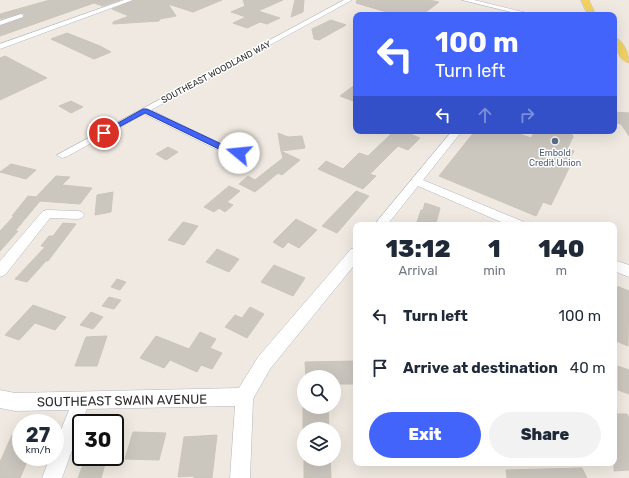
<!DOCTYPE html>
<style>
body{margin:0;font-family:Rubik,sans-serif;background:#f2f2f3;color:#1f2937;height:100vh;display:flex;flex-direction:column;font-size:15px;white-space:nowrap}
*{box-sizing:border-box;margin:0}
p{font-size:13px;color:#747a83}
.icon{flex:none;width:22px;height:22px;fill:none;stroke:currentColor;stroke-width:2;stroke-linecap:round;stroke-linejoin:round}
.map{position:relative;flex:1;overflow:hidden}
.side{position:absolute;left:353px;top:222px;width:264px;height:244px;display:flex;flex-direction:column;background:#fff;border-radius:8px;box-shadow:0 4px 16px #0002}
.side>*{flex:none}
.banner{position:absolute;left:353px;top:12px;width:264px;height:122px;border-radius:8px;box-shadow:0 4px 16px #0002;background:#4264fb;color:#fff;overflow:hidden}
.buttons{position:absolute;left:297px;top:370px;display:grid;gap:8px}
.buttons a{display:grid;place-items:center;width:44px;height:44px;border-radius:50%;background:#fff;box-shadow:0 4px 16px #0002;font-size:20px}
.speed{position:absolute;left:12px;top:414px;display:flex;gap:8px;font-size:20px;font-weight:700;text-align:center}
.speed>*{display:grid;place-content:center;width:52px;height:52px;border-radius:50%;background:#fff;box-shadow:0 4px 16px #0002;line-height:1}
.speed small{font-size:10px;font-weight:400}
.speed .limit{border:2px solid #111;border-radius:6px;background:#fff;color:#111}
.pin{position:absolute;display:grid;place-items:center;width:34px;height:34px;color:#fff;margin:-17px;border:2px solid #fff;border-radius:50%;box-shadow:0 1px 4px #0007}
.me{position:absolute;width:44px;margin:-22px;rotate:287deg;stroke-linejoin:round;filter:drop-shadow(0 0 3px #0008)}
.turn{display:flex;align-items:center;gap:14px;height:84px;padding:0 16px;font-size:18px}
.turn .icon{width:52px;height:52px;stroke-width:2.5}
.turn b{display:block;font-size:28px;line-height:34px}
.lanes{display:flex;align-items:center;height:38px;padding:0 16px;background:#0003;justify-content:center;gap:20px;direction:ltr}
.lanes .off{opacity:.35}
.eta{display:flex;justify-content:space-evenly;align-items:center;height:68px;text-align:center}
.eta b{font-size:24px;font-weight:800;line-height:28px}
.cta{display:flex;gap:8px;margin-top:auto;padding:8px 16px}
.cta a{flex:1;height:46px;border-radius:24px;background:#4264fb;color:#fff;font-size:16px;font-weight:800;line-height:46px;text-align:center}
.cta a+a{background:#f2f2f3;color:#1f2937}
ul{padding:0;list-style:none}
li{display:flex;align-items:center;gap:12px;height:52px;padding:0 16px}
li div{flex:1}
li b{display:block;font-size:15px}
li em{font-style:normal}
.map>svg:first-child{display:block}
.building{fill:#cbc7bf;stroke:#cbc5ba}
.lines{fill:none;stroke-linecap:round;stroke-linejoin:round}
.minor-casing{stroke:#b4b7c1;stroke-width:1}
.major-casing{stroke:#c9c9c9;stroke-width:1}
.minor{fill:#fff;fill-rule:evenodd}
.major{fill:#f2d163;fill-rule:evenodd}
.route{fill:#4264fb;stroke:#2b41a3}
.service-dot{fill:#5c6f8a;stroke:#fff;stroke-width:1.5}
.labels{text-anchor:middle;stroke-width:3;stroke-linejoin:round;paint-order:stroke}
.far-street-label{font-size:9px;fill:#2e2e2e;stroke:#fff}
.far-service-label{font-size:9px;fill:#4e5e75;stroke:#fff}
.near-street-label{font-size:13px;fill:#2e2e2e;stroke:#fff}
</style>
<div class="map">
<svg width="629" height="478" viewBox="0 0 629 478">
<rect width="100%" height="100%" fill="#efe9e1"/>
<!-- building -->
<g class="building">
<polygon points="50,0 120,0 103,6 94,3 0,36 0,26 24,17 24,14 21,13 0,19 0,14"/>
<polygon points="134,0 222,0 193,12 168,4 176,16 160,19 159,21 113,24 113,22 129,16 112,9"/>
<polygon points="243,0 283,0 258,11 280,18 267,24 260,22 247,28 233,23 246,17 231,12 245,6"/>
<polygon points="295,0 304,0 303,12 291,17"/>
<polygon points="357,0 429,0 439,2 422,15 397,15 356,3"/>
<polygon points="331,20 346,25 319,40 314,39 312,29"/>
<polygon points="67,33 100,46 111,52 94,59 51,39"/>
<polygon points="5,56 47,78 0,100 0,58"/>
<polygon points="356,84 356,102 340,96"/>
<polygon points="71,101 83,107 71,113 59,106"/>
<polygon points="614,112 629,113 629,136 621,124 616,123 614,120"/>
<polygon points="391,131 403,131 420,138 408,150 398,146 370,174 376,176 363,189 318,169 326,161 343,169 359,153 368,156 390,135"/>
<polygon points="475,131 511,131 531,138 535,131 571,131 573,137 567,149 574,151 568,163 571,164 551,205 543,202 536,216 439,176"/>
<polygon points="278,133 288,137 302,136 305,148 281,151"/>
<polygon points="168,147 178,152 166,160 156,154"/>
<polygon points="281,151 300,160 282,175 278,173 255,192 239,184 248,176 255,180 265,172 283,158"/>
<polygon points="11,164 36,170 26,179 0,172"/>
<polygon points="56,176 70,177 62,185 92,188 80,204 40,201 15,231 18,231 0,251 0,231 14,216 12,216 28,196 36,197"/>
<polygon points="229,186 240,191 227,202 233,205 225,212 219,208 214,212 204,207"/>
<polygon points="356,191 369,196 337,233 322,226"/>
<polygon points="113,192 111,212 95,215 97,195"/>
<polygon points="425,203 440,208 436,223 434,222 433,225 416,225 421,210 423,210"/>
<polygon points="296,219 317,230 299,248 288,242 283,248 273,242"/>
<polygon points="183,222 198,226 184,245 168,240"/>
<polygon points="63,223 76,224 48,261 46,261 27,282 15,279 45,247 41,246 49,236 53,236"/>
<polygon points="217,249 239,259 229,272 206,262"/>
<polygon points="274,265 305,278 293,296 261,282"/>
<polygon points="117,279 126,282 120,290 111,287"/>
<polygon points="614,285 629,291 628,346 614,340"/>
<polygon points="109,297 121,300 114,309 102,306"/>
<polygon points="33,305 66,317 55,330 35,323 19,340 5,335"/>
<polygon points="250,307 264,314 247,338 225,327 235,315 242,318"/>
<polygon points="91,312 103,317 93,329 80,325"/>
<polygon points="200,332 216,339 210,348 222,353 212,369 201,365 197,372 170,360 164,368 140,358 156,336 189,349"/>
<polygon points="107,336 97,366 75,366 86,337"/>
<polygon points="356,361 356,384 334,384 334,377 306,377 305,362"/>
<polygon points="618,366 629,370 629,394 618,390"/>
<polygon points="303,407 328,407 329,429 303,429"/>
<polygon points="614,414 627,414 629,418 629,470 614,471"/>
<polygon points="133,432 166,433 159,460 125,459"/>
<polygon points="12,435 21,435 21,457 29,457 20,478 0,478 0,462"/>
<polygon points="217,435 212,478 194,478 194,476 178,477 184,437"/>
<polygon points="86,457 107,457 101,478 78,478"/>
<polygon points="304,459 330,459 331,478 304,478"/>
<polygon points="582,468 587,478 507,478 506,470"/>
</g>
<g class="lines">
<!-- minor casing -->
<g class="minor-casing">
<g id="minor">
<polygon points="124,0 133,0 0,49 0,44"/>
<polygon points="344,0 352,0 151,110 232,149 253,152 254,154 253,156 226,154 144,114 66,157 62,158 57,155"/>
<polygon points="462,0 474,0 535,15 523,15"/>
<polygon points="21,14 23,15 23,17 0,25 0,21"/>
<polygon points="452,131 462,131 423,180 524,222 526,225 508,225 418,186 387,225 374,225"/>
<polygon points="47,210 78,211 82,212 84,215 82,218 78,219 50,218 5,275 0,277 0,261 43,211"/>
<polygon points="356,248 356,263 270,369 253,399 250,478 230,478 235,406 87,409 62,478 42,478 50,457 55,457 55,445 69,410 15,411 0,408 0,390 15,393 239,388 258,357 351,249"/>
<polygon points="614,260 629,265 629,277 614,271"/>
</g>
</g>
<!-- major casing -->
<g class="major-casing">
<g id="major">
<polygon points="581,0 589,0 596,15 588,15"/>
<path d="M614,37c10,3 15,17 15,26 -10,-2 -15,-17 -15,-26z"/>
</g>
</g>
<!-- minor -->
<use href="#minor" class="minor"/>
<!-- major -->
<use href="#major" class="major"/>
</g>
<!-- route -->
<polygon class="route" points="143,109 147,109 232,149 243,153 239,155 227,153 145,113 106,134 100,133"/>
<!-- markers -->
<circle class="service-dot" cx="555" cy="141" r="4"/>
<g class="labels">
<!-- far-street labels -->
<g class="far-street-label">
<text transform="translate(216 72) rotate(-28)" y="3">SOUTHEAST WOODLAND WAY</text>
</g>
<!-- far-service labels -->
<g class="far-service-label">
<text x="555" y="156">Embold<tspan x="555" dy="10">Credit Union</tspan></text>
</g>
<!-- near-street labels -->
<g class="near-street-label">
<text transform="translate(122 400) rotate(-1)" y="5">SOUTHEAST SWAIN AVENUE</text>
</g>
</g>
</svg>
<div class="buttons">
<a><svg class="icon" aria-label="search" viewBox="0 0 24 24"><circle cx="10" cy="10" r="6"/><path d="M15 15l6 6"/></svg></a>
<a><svg class="icon" aria-label="layers" viewBox="0 0 24 24"><path d="M12 4l9 5-9 5-9-5zM3 14l9 5 9-5"/></svg></a>
</div>
<div class="speed"><div>27<small>km/h</small></div><div class="limit">30</div></div>
<div class="pin" style="left:104px;top:133px;background:#d93025"><svg class="icon" aria-label="arrive" viewBox="0 0 24 24"><path d="M6 21V4h12l-3 4 3 4H6"/></svg></div>
<svg class="me" style="left:239px;top:153px" viewBox="-20 -20 40 40"><circle r="19" fill="#fff"/><path d="M0-13L10 11 0 6-10 11z" fill="#4264fb"/></svg>
<div class="banner">
<div class="turn"><svg class="icon" aria-label="left" viewBox="0 0 24 24"><path d="M17 20v-9H6M10 6l-5 5 5 5"/></svg><div><b>100 m</b>Turn left</div></div>
<div class="lanes"><svg class="icon" aria-label="left" viewBox="0 0 24 24"><path d="M17 20v-9H6M10 6l-5 5 5 5"/></svg><svg class="icon off" aria-label="ahead" viewBox="0 0 24 24"><path d="M12 20V5M6 11l6-6 6 6"/></svg><svg class="icon off" aria-label="right" viewBox="0 0 24 24"><path d="M7 20v-9h11M14 6l5 5-5 5"/></svg></div>
</div>
<section class="side">
<div class="eta">
<div><b>13:12</b><p>Arrival</p></div>
<div><b>1</b><p>min</p></div>
<div><b>140</b><p>m</p></div>
</div>
<ul>
<li><svg class="icon" aria-label="left" viewBox="0 0 24 24"><path d="M17 20v-9H6M10 6l-5 5 5 5"/></svg><div><b>Turn left</b></div><em>100 m</em></li>
<li><svg class="icon" aria-label="arrive" viewBox="0 0 24 24"><path d="M6 21V4h12l-3 4 3 4H6"/></svg><div><b>Arrive at destination</b></div><em>40 m</em></li>
</ul>
<div class="cta"><a>Exit</a><a>Share</a></div>
</section>
</div>
